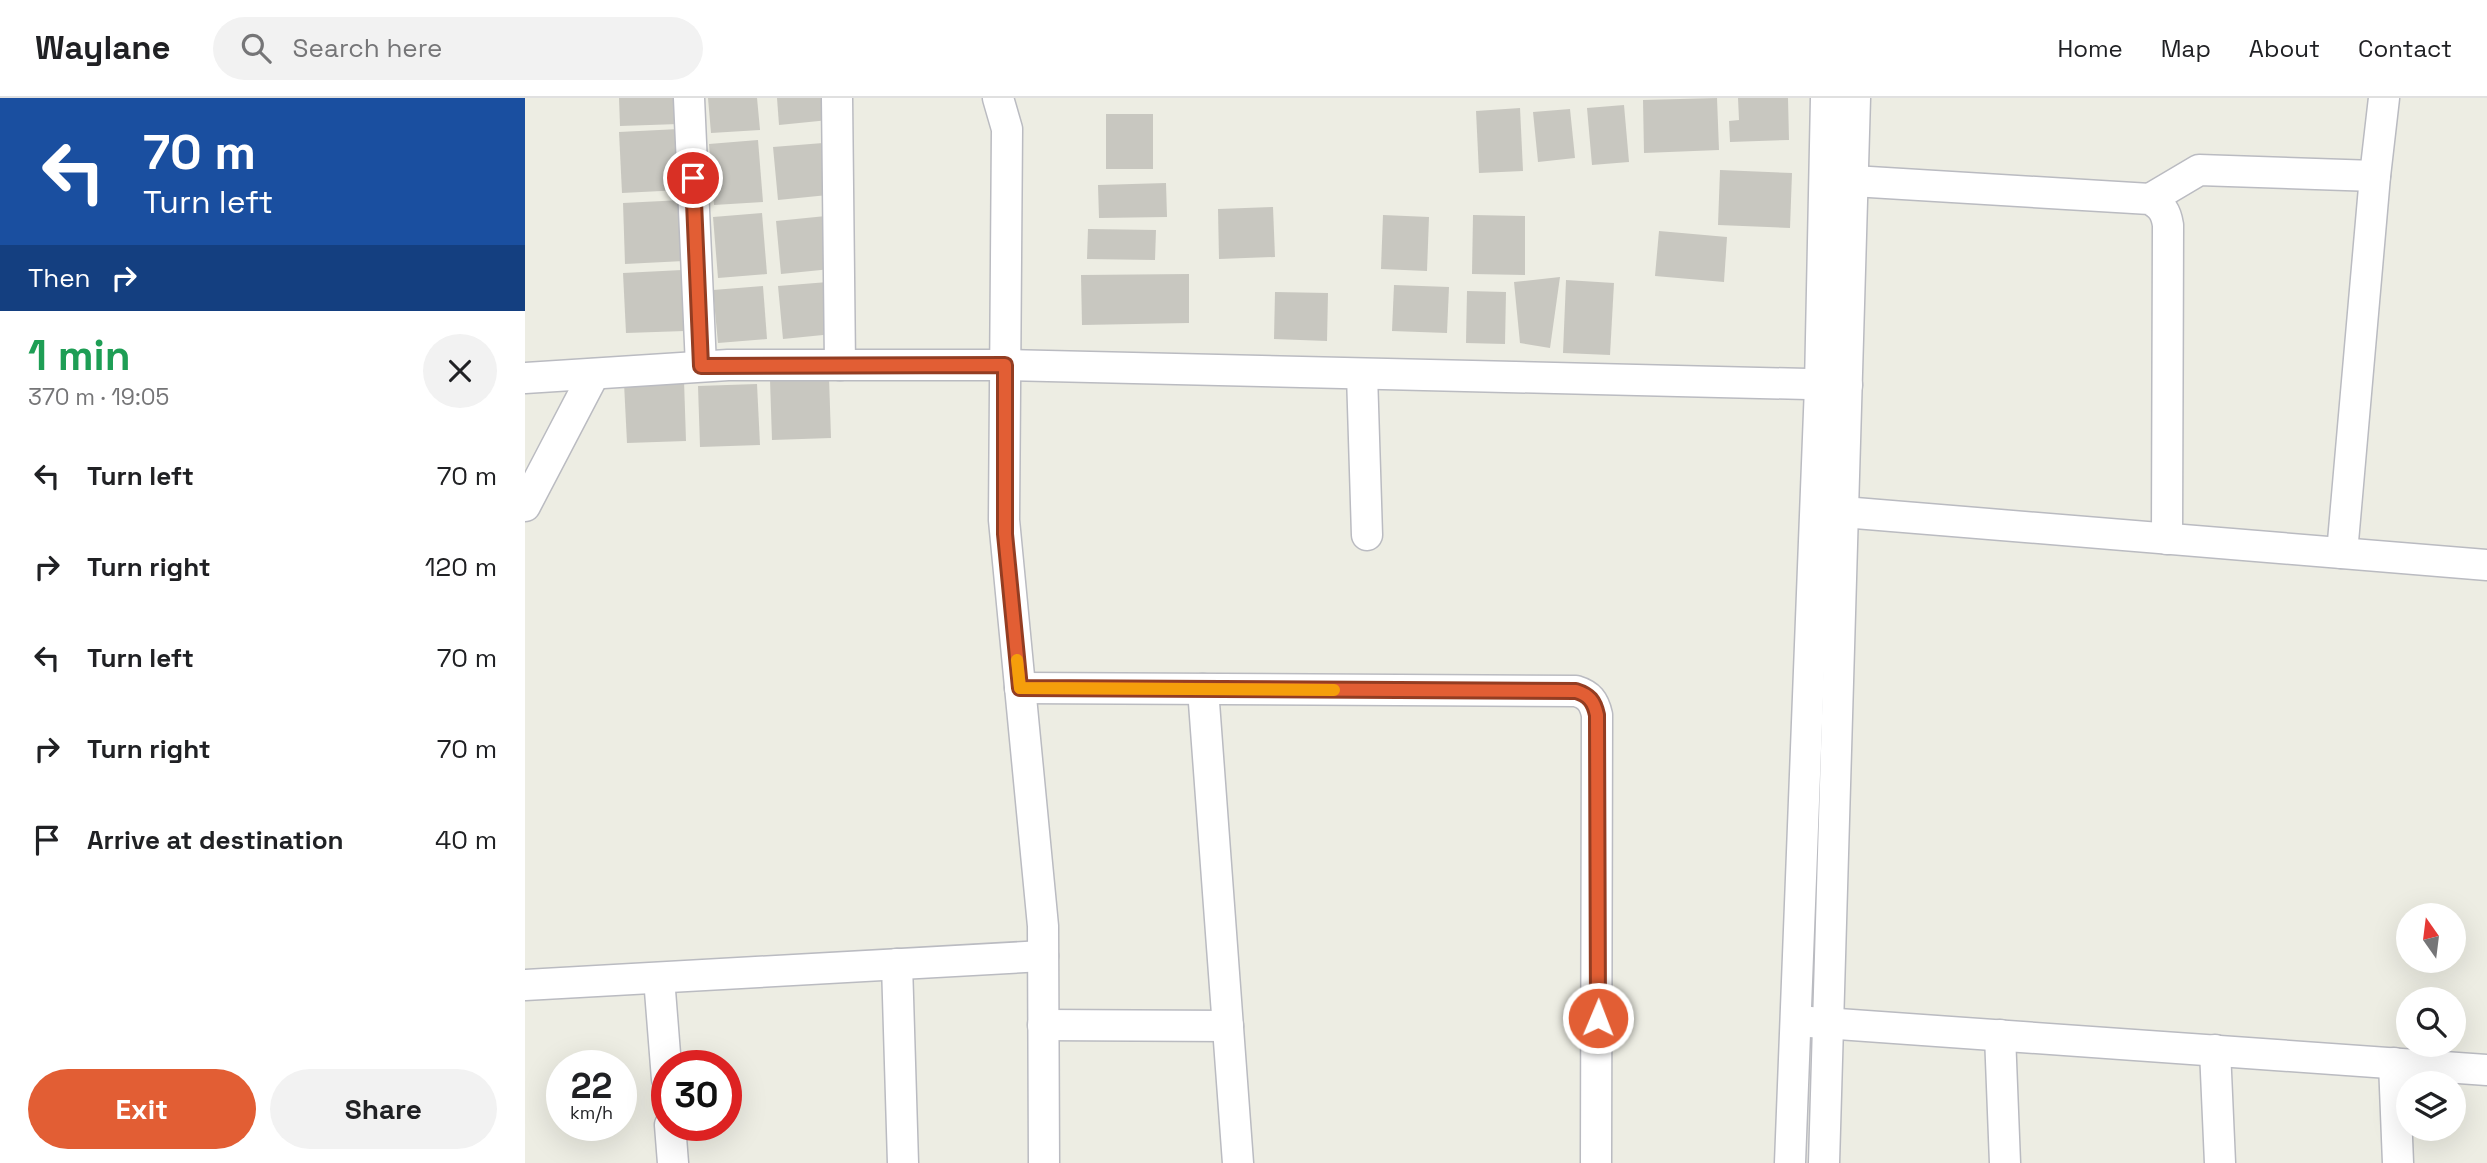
<!DOCTYPE html>
<meta charset="utf-8">
<style>
body{margin:0;font-family:"Space Grotesk",sans-serif;background:#f2f2f2;color:#202124;height:100vh;display:flex;flex-direction:column;font-size:26px;white-space:nowrap}
*{box-sizing:border-box;margin:0}
p{font-size:23px;color:#757577}
.icon{flex:none;width:38px;height:38px;fill:none;stroke:currentColor;stroke-width:2;stroke-linecap:round;stroke-linejoin:round}
.map{position:relative;flex:1;overflow:hidden}
.drawer{display:flex;flex-direction:column;background:#fff;width:525px}
.drawer>*{flex:none}
.guide{background:#1a4fa0;color:#fff;overflow:hidden}
.needle{width:46px;rotate:346deg}
.buttons{position:absolute;left:1871px;top:805px;display:grid;gap:14px}
.buttons a{display:grid;place-items:center;width:70px;height:70px;border-radius:50%;background:#fff;box-shadow:0 7px 28px #0002;font-size:35px}
.speed{position:absolute;left:21px;top:952px;display:flex;gap:14px;font-size:35px;font-weight:700;text-align:center}
.speed>*{display:grid;place-content:center;width:91px;height:91px;border-radius:50%;background:#fff;box-shadow:0 7px 28px #0002;line-height:1}
.speed small{font-size:18px;font-weight:400}
.speed .limit{border:10px solid #d22;background:#fff;color:#111}
.pin{position:absolute;display:grid;place-items:center;width:60px;height:60px;color:#fff;margin:-30px;border:4px solid #fff;border-radius:50%;box-shadow:0 2px 7px #0007}
.me{position:absolute;width:77px;margin:-38px;rotate:1deg;stroke-linejoin:round;filter:drop-shadow(0 0 5px #0008)}
.turn{display:flex;align-items:center;gap:24px;height:147px;padding:0 28px;font-size:32px}
.turn .icon{width:91px;height:91px;stroke-width:2.5}
.turn b{display:block;font-size:49px;line-height:60px}
.then{display:flex;align-items:center;height:66px;padding:0 28px;background:#0003;gap:14px;font-size:26px}
.round{display:grid;place-items:center;flex:none;width:74px;height:74px;border-radius:37px;background:#f2f2f2}
.overview{display:flex;align-items:center;justify-content:space-between;height:119px;padding:0 28px}
h1{font-size:42px;font-weight:800;line-height:52px;color:#1e9e55}
.action{display:flex;gap:14px;margin-top:auto;padding:14px 28px}
.action a{flex:1;height:80px;border-radius:42px;background:#e25e34;color:#fff;font-size:28px;font-weight:800;line-height:80px;text-align:center}
.action a+a{background:#f2f2f2;color:#202124}
ul{padding:0;list-style:none}
li{display:flex;align-items:center;gap:21px;height:91px;padding:0 28px}
li div{flex:1}
li b{display:block;font-size:26px}
li em{font-style:normal}
header{display:flex;align-items:center;gap:42px;box-sizing:border-box;height:98px;padding:0 35px;background:#fff;border-bottom:2px solid #e0e0e0}
header strong{font-size:33px}
nav{display:flex;gap:38px;margin-inline-start:auto;font-size:24px}
.search{width:490px;height:63px;background:#f2f2f2;display:flex;align-items:center;gap:18px;box-sizing:border-box;padding:0 24px;border-radius:38px;color:#757577;font-size:26px}
main{display:flex;flex:1;min-height:0}
.map>svg:first-child{display:block}
.building{fill:#c8c7c0}
.lines{fill:none;stroke-linecap:round;stroke-linejoin:round}
.minor-casing{stroke:#babbc1;stroke-width:33}
.minor{stroke:#fff;stroke-width:30}
.route-casing{stroke:#933d22;stroke-width:18}
.route{stroke:#e25e34;stroke-width:12}
.slow{stroke:#f59e0b;stroke-width:12}
</style>
<header>
<strong>Waylane</strong>
<div class="search"><svg class="icon" aria-label="search" viewBox="0 0 24 24"><circle cx="10" cy="10" r="6"/><path d="M15 15l6 6"/></svg>Search here</div>
<nav><a>Home</a><a>Map</a><a>About</a><a>Contact</a></nav>
</header>
<main>
<section class="drawer">
<div class="guide">
<div class="turn"><svg class="icon" aria-label="left" viewBox="0 0 24 24"><path d="M17 20v-9H6M10 6l-5 5 5 5"/></svg><div><b>70 m</b>Turn left</div></div>
<div class="then">Then<svg class="icon" aria-label="right" viewBox="0 0 24 24"><path d="M7 20v-9h11M14 6l5 5-5 5"/></svg></div>
</div>
<div class="overview"><div><h1>1 min</h1><p>370 m · 19:05</p></div><a class="round"><svg class="icon" aria-label="close" viewBox="0 0 24 24"><path d="M6 6l12 12M18 6L6 18"/></svg></a></div>
<ul>
<li><svg class="icon" aria-label="left" viewBox="0 0 24 24"><path d="M17 20v-9H6M10 6l-5 5 5 5"/></svg><div><b>Turn left</b></div><em>70 m</em></li>
<li><svg class="icon" aria-label="right" viewBox="0 0 24 24"><path d="M7 20v-9h11M14 6l5 5-5 5"/></svg><div><b>Turn right</b></div><em>120 m</em></li>
<li><svg class="icon" aria-label="left" viewBox="0 0 24 24"><path d="M17 20v-9H6M10 6l-5 5 5 5"/></svg><div><b>Turn left</b></div><em>70 m</em></li>
<li><svg class="icon" aria-label="right" viewBox="0 0 24 24"><path d="M7 20v-9h11M14 6l5 5-5 5"/></svg><div><b>Turn right</b></div><em>70 m</em></li>
<li><svg class="icon" aria-label="arrive" viewBox="0 0 24 24"><path d="M6 21V4h12l-3 4 3 4H6"/></svg><div><b>Arrive at destination</b></div><em>40 m</em></li>
</ul>
<div class="action"><a>Exit</a><a>Share</a></div>
</section>
<div class="map">
<svg width="1962" height="1065" viewBox="0 0 1962 1065">
<rect width="100%" height="100%" fill="#edede3"/>
<!-- building -->
<g class="building">
<polygon points="94,0 153,0 154,26 95,28"/>
<polygon points="183,0 232,0 235,32 186,35"/>
<polygon points="252,0 302,0 304,22 254,27"/>
<polygon points="1192,0 1194,52 1119,55 1118,2"/>
<polygon points="1213,0 1263,0 1264,42 1205,44 1204,23 1214,22"/>
<polygon points="1099,7 1104,64 1067,67 1062,10"/>
<polygon points="995,10 998,73 954,75 951,13"/>
<polygon points="1045,11 1050,60 1013,64 1008,14"/>
<rect x="581" y="16" width="47" height="55"/>
<polygon points="154,31 156,92 97,95 94,34"/>
<polygon points="233,42 238,104 189,107 184,46"/>
<polygon points="298,45 303,97 253,102 248,49"/>
<polygon points="1195,72 1267,75 1265,130 1193,127"/>
<polygon points="641,85 642,119 574,120 573,87"/>
<polygon points="157,102 159,163 100,166 98,105"/>
<polygon points="748,109 750,159 694,161 693,111"/>
<polygon points="237,115 242,176 193,180 188,119"/>
<polygon points="858,117 904,119 902,173 856,171"/>
<polygon points="948,117 1000,118 1000,177 947,176"/>
<polygon points="301,118 306,171 256,176 251,123"/>
<polygon points="563,131 631,132 630,162 562,161"/>
<polygon points="1134,133 1202,139 1199,184 1130,178"/>
<polygon points="157,172 160,233 101,235 98,175"/>
<polygon points="664,176 664,225 557,227 556,177"/>
<polygon points="1035,179 1025,250 995,245 989,184"/>
<polygon points="1041,182 1089,185 1085,257 1038,255"/>
<polygon points="303,184 308,236 258,241 253,188"/>
<polygon points="869,187 924,189 922,235 867,233"/>
<polygon points="238,188 242,241 193,245 188,192"/>
<polygon points="942,193 981,194 980,246 941,245"/>
<polygon points="750,194 803,195 802,243 749,241"/>
<polygon points="304,279 306,340 247,342 245,282"/>
<polygon points="159,282 161,343 102,345 99,285"/>
<polygon points="232,286 235,347 175,349 173,288"/>
</g>
<g class="lines">
<!-- minor casing -->
<g class="minor-casing">
<g id="minor">
<polyline points="164,0 176,268"/>
<polyline points="312,0 315,267"/>
<polyline points="473,0 482,31 479,422 518,828 519,1065"/>
<path d="M1328,83l297,18c12,7 16,13 18,26l-1,314"/>
<polyline points="1625,101 1674,72 1850,78"/>
<polyline points="837,276 842,437"/>
<polyline points="0,280 203,267 480,267 1322,287"/>
<polyline points="0,408 69,276"/>
<polyline points="1318,414 1962,467"/>
<polyline points="1817,455 1850,78 1859,0"/>
<path d="M495,590l556,3c13,4 18,10 21,24l-1,448"/>
<polyline points="678,591 713,1065"/>
<polyline points="372,866 378,1065"/>
<polyline points="134,880 142,981"/>
<polyline points="0,887 518,858"/>
<polyline points="1285,924 1962,972"/>
<polyline points="518,927 703,928"/>
<polyline points="1475,937 1480,1065"/>
<polyline points="1690,952 1695,1065"/>
<polyline points="1869,965 1873,1065"/>
<polyline points="145,1027 148,1065"/>
<polyline points="1265,1065 1295,288 1301,0"/>
<polyline points="1299,1065 1330,0"/>
</g>
</g>
<!-- minor -->
<use href="#minor" class="minor"/>
</g>
<g class="lines">
<!-- route casing -->
<g class="route-casing">
<path id="route" d="M168,80l8,188 304,-1v169l15,154 556,3c13,4 18,10 21,24l1,303"/>
</g>
<!-- route -->
<use href="#route" class="route"/>
<!-- slow -->
<polyline class="slow" points="492,562 495,590 809,592"/>
</g>
</svg>
<div class="buttons">
<a><svg class="needle" viewBox="-14 -14 28 28"><path d="M0-13l5 13h-10z" fill="#e53935"/><path d="M0 13l5-13h-10z" fill="#757577"/></svg></a>
<a><svg class="icon" aria-label="search" viewBox="0 0 24 24"><circle cx="10" cy="10" r="6"/><path d="M15 15l6 6"/></svg></a>
<a><svg class="icon" aria-label="layers" viewBox="0 0 24 24"><path d="M12 4l9 5-9 5-9-5zM3 14l9 5 9-5"/></svg></a>
</div>
<div class="speed"><div>22<small>km/h</small></div><div class="limit">30</div></div>
<div class="pin" style="left:168px;top:80px;background:#d93025"><svg class="icon" aria-label="arrive" viewBox="0 0 24 24"><path d="M6 21V4h12l-3 4 3 4H6"/></svg></div>
<svg class="me" style="left:1073px;top:920px" viewBox="-20 -20 40 40"><circle r="17" fill="#e25e34" stroke="#fff" stroke-width="3"/><path d="M0-11L8 9 0 5-8 9z" fill="#fff"/></svg>
</div>
</main>
